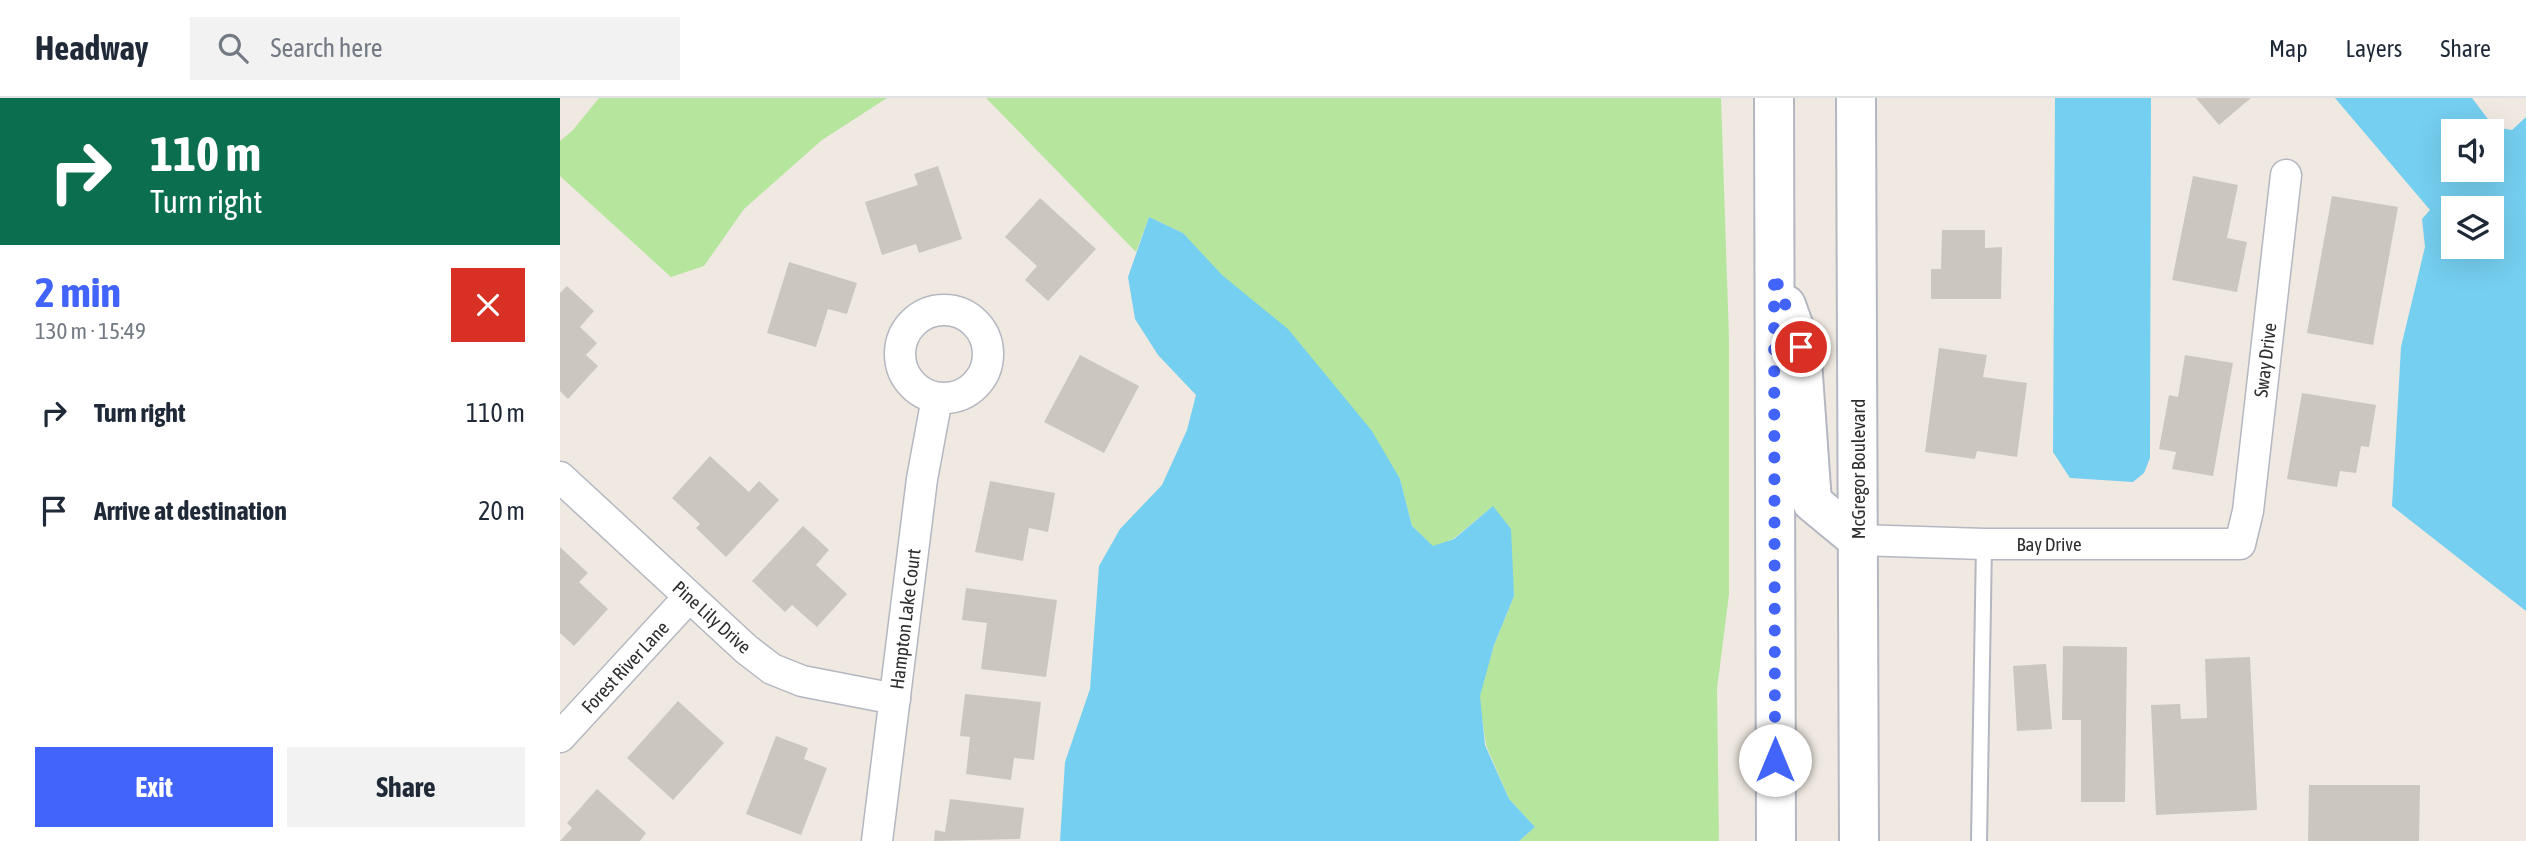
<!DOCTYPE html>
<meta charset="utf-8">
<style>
body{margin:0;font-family:"Asap Condensed",sans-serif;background:#f2f2f3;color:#1f2937;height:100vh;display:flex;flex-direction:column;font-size:26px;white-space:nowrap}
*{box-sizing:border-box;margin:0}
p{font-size:23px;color:#747a83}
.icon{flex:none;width:38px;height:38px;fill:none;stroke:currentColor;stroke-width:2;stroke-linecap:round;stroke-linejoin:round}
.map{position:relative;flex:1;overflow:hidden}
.details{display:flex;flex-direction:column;background:#fff;width:560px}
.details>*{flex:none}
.top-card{background:#0b6e4f;color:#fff;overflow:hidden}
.fabs{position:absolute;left:1881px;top:21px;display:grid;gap:14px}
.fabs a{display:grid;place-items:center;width:63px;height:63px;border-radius:0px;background:#fff;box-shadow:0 7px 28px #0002;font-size:35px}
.pin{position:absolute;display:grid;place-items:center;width:60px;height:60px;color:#fff;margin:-30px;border:4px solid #fff;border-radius:50%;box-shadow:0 2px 7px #0007}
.me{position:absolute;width:77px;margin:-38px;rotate:0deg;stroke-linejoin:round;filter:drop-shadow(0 0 5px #0008)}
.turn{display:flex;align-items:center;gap:24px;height:147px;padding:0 35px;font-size:32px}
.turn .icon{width:91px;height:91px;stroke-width:2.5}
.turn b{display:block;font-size:49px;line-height:60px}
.round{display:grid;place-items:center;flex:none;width:74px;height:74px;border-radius:0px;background:#f2f2f3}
.headline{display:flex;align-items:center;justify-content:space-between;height:119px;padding:0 35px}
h1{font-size:42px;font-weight:700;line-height:52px;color:#4264fb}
.button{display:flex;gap:14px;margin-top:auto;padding:14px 35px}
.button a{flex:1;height:80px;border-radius:0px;background:#4264fb;color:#fff;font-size:28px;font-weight:700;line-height:80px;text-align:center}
.button a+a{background:#f2f2f3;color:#1f2937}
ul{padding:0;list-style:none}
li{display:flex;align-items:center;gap:21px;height:98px;padding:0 35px}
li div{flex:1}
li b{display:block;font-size:26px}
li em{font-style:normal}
header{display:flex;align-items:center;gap:42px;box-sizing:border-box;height:98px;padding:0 35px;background:#fff;border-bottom:2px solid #e0e1e3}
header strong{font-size:33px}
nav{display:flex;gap:38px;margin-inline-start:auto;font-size:24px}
.search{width:490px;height:63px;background:#f2f2f3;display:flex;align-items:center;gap:18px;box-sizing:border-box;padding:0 24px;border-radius:0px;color:#747a83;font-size:26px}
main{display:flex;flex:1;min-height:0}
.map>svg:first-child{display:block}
.green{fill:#b6e59e}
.water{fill:#75cff0;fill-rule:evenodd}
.building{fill:#cbc7bf}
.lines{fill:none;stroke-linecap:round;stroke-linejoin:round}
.service-casing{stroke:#b4b7c1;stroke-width:18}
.minor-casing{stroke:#b4b7c1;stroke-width:33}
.secondary-casing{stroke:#b4b7c1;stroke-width:42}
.service{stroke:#fff;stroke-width:14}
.minor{stroke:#fff;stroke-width:30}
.secondary{stroke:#fff;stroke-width:38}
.route{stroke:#4264fb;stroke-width:12;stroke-dasharray:0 21.6}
.labels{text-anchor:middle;stroke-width:6;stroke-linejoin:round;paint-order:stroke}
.street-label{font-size:19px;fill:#2e2e2e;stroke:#fff}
</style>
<header>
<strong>Headway</strong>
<div class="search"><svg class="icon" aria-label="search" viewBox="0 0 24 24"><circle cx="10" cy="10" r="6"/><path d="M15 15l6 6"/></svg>Search here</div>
<nav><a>Map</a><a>Layers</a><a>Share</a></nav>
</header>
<main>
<section class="details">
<div class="top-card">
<div class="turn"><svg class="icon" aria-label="right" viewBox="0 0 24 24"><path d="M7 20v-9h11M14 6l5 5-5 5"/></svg><div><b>110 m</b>Turn right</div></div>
</div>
<div class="headline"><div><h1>2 min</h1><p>130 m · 15:49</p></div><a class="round" style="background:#d93025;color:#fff"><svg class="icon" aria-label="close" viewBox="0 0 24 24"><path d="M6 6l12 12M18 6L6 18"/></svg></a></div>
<ul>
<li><svg class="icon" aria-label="right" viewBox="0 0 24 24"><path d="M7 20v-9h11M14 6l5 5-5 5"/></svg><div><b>Turn right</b></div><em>110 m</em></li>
<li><svg class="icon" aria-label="arrive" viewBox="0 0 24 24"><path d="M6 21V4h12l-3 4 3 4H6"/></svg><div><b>Arrive at destination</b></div><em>20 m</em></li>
</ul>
<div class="button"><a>Exit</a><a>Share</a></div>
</section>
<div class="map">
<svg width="1966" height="743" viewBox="0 0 1966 743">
<rect width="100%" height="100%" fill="#efe9e1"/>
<!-- green -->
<g class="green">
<polygon points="39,0 327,0 262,42 184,111 144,168 111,179 0,78 0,43 13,32"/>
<polygon points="426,0 1161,0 1169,241 1169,496 1157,591 1159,743 959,743 975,729 949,701 926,647 919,598 934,547 954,498 932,409 893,441 873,449 852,428 840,381 623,135 589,119 576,154"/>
</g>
<!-- water -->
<g class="water">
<polygon points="1495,0 1591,0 1590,360 1584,375 1573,384 1510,380 1493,354"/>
<path d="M1775,0h137l22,29 18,3 14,-13v494l-134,-105 9,-159 24,-100 -3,-28 8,-9zM1932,33v39h-38v-39zM1932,110v39h-38v-39z"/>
<polygon points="589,119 623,135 662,177 728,231 812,333 840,381 852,428 873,448 894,441 933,408 951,431 954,498 934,547 920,598 925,647 949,701 975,729 959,743 500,743 505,664 530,591 539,468 560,431 602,387 627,332 636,297 598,257 575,221 568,179"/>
</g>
<!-- building -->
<g class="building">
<polygon points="1636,0 1691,0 1659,27"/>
<polygon points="378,68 402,141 359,155 356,146 322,157 305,104 358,87 354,76"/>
<polygon points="1633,78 1678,87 1667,140 1687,144 1677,194 1612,182"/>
<polygon points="1772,98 1838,109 1813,247 1747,235"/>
<polygon points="480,100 536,151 488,203 465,182 477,168 445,139"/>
<polygon points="1382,132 1425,132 1425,150 1442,149 1441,201 1371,201 1371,171 1381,171"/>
<polygon points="229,164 297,185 287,216 268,211 256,249 207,235"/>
<polygon points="7,188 34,213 20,229 37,245 26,257 38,268 8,301 0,293 0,195"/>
<polygon points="1379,250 1427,257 1423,279 1467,285 1457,359 1417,353 1415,361 1365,354"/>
<polygon points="520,257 579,288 544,355 484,324"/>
<polygon points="1625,257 1673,265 1653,378 1612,371 1616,354 1599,351 1609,297 1618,299"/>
<polygon points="1742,295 1816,307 1809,349 1801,348 1796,375 1780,373 1777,389 1727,381"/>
<polygon points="150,358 189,394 199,383 219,402 166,459 136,430 140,426 112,400"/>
<polygon points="430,383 495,395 488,434 469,430 463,463 415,454"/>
<polygon points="243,428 269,452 256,467 287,496 257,529 232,507 225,514 192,483"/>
<polygon points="0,449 28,475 19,484 48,511 14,548 0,535"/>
<polygon points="406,490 497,502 486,579 421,571 427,525 402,522"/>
<polygon points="1503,548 1567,549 1565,704 1521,704 1521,622 1502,622"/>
<polygon points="1690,559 1697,712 1596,717 1591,607 1620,606 1621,621 1647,620 1645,561"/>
<polygon points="1486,566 1492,631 1457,633 1453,568"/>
<polygon points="405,596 481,604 474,662 454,660 451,682 406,676 410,639 400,638"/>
<polygon points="118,603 164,645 113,702 67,660"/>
<polygon points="216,638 248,650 244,661 267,670 241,737 186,716"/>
<polygon points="1749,687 1860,687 1859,743 1748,743"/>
<polygon points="37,691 86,735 80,743 0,743 12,730 7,725"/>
<polygon points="390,701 464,710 460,741 374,743 375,732 385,734"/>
</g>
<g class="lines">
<!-- service casing -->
<g class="service-casing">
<polyline id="service" points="1419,743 1424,446"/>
</g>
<!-- minor casing -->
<g class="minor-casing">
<g id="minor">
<circle cx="384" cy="256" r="44"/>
<polyline points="0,379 186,551 212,571 242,583 335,601"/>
<polyline points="1298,442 1424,446 1680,446 1688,413 1726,77"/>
<polyline points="0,639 129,499"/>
<polyline points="317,743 362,381 377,300"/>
</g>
</g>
<!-- secondary casing -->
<g class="secondary-casing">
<g id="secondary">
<polyline points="1214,0 1216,743"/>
<polyline points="1296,0 1299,743"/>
<polyline points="1226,207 1241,249 1252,404 1298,442"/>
</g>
</g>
<!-- service -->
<use href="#service" class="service"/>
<!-- minor -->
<use href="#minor" class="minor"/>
<!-- secondary -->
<use href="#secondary" class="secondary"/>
</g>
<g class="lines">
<!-- route -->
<polyline class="route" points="1215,662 1214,176 1241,249"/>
</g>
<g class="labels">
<!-- street labels -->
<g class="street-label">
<text transform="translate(1705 262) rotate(-83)" y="7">Sway Drive</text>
<text transform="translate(1298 371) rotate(-90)" y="7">McGregor Boulevard</text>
<text x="1489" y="453">Bay Drive</text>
<text transform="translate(152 519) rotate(42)" y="7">Pine Lily Drive</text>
<text transform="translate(345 521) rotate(-83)" y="7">Hampton Lake Court</text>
<text transform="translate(65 569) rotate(-47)" y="7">Forest River Lane</text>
</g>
</g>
</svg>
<div class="fabs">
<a><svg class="icon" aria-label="sound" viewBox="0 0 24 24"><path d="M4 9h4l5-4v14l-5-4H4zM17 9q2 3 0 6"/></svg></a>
<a><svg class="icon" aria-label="layers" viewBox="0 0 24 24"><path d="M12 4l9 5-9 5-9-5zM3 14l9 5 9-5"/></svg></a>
</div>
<div class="pin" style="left:1241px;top:249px;background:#d93025"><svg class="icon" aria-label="arrive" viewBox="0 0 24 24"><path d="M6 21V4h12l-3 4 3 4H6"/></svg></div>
<svg class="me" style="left:1215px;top:662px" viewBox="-20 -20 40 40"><circle r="19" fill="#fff"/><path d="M0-13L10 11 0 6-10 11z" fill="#4264fb"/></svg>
</div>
</main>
